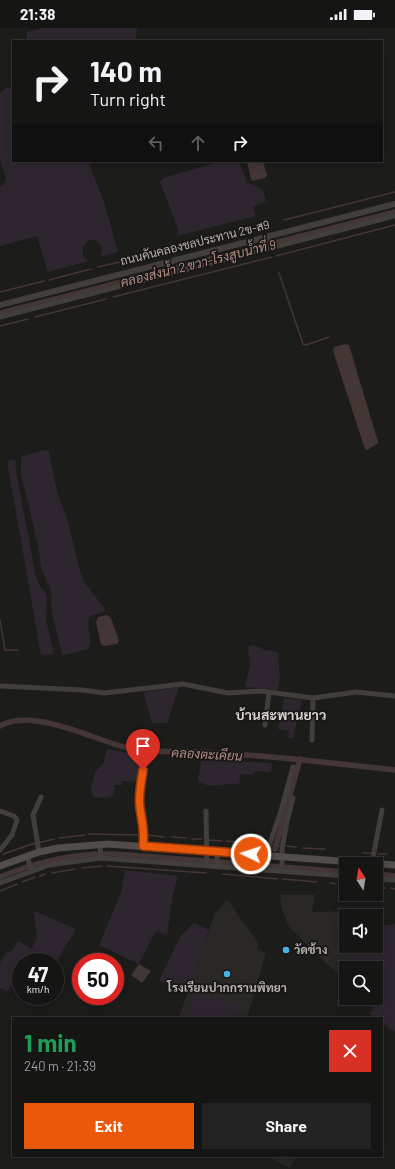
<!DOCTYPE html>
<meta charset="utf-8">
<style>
body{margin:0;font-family:Barlow,Sarabun,sans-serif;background:#222;color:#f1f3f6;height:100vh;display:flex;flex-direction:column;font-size:15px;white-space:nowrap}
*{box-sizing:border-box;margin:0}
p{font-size:13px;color:#9d9fa0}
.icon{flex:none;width:22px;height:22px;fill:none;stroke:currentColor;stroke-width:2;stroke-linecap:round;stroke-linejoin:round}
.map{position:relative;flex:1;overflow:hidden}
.sheet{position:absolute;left:12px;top:989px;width:371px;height:140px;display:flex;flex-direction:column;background:#151514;border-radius:0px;box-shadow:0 2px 10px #0003,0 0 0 1px #343434}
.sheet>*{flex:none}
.top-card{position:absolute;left:12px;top:12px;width:371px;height:122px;border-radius:0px;box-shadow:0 2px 10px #0003,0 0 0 1px #343434;background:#151514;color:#f1f3f6;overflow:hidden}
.needle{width:26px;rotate:348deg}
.buttons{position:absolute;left:339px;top:829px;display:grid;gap:8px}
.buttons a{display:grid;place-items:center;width:44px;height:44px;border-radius:0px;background:#151514;box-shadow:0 2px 10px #0003,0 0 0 1px #343434;font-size:20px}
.speed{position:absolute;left:12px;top:925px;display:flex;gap:8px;font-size:20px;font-weight:700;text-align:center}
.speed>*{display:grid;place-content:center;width:52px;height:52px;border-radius:50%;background:#151514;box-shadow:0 2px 10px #0003,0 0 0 1px #343434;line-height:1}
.speed small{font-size:10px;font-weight:400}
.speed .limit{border:6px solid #d22;background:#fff;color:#111}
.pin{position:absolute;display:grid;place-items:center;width:34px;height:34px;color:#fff;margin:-41px -17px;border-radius:50% 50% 50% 0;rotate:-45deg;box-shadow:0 0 4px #0007}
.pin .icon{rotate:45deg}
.me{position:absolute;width:44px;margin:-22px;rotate:274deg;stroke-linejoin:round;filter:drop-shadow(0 0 3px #0008)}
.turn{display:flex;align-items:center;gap:14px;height:84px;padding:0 12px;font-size:18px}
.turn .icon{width:52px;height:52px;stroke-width:2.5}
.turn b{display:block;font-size:28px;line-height:34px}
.lanes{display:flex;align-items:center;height:38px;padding:0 12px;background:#0003;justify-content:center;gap:20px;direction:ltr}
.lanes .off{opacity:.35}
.round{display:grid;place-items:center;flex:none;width:42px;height:42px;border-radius:0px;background:#222}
.head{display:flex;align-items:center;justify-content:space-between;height:68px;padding:0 12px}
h1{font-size:24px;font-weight:700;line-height:30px;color:#1e9e55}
.primary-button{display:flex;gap:8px;margin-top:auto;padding:8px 12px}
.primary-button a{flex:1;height:46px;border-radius:0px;background:#ea580c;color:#fff;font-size:16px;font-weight:700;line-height:46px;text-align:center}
.primary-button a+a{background:#222;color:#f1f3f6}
.status{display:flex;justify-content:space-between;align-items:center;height:28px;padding:0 20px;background:#151514;direction:ltr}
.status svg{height:11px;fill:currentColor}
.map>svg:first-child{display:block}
.built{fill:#292826}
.green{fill:#2d262f}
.water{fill:#443634}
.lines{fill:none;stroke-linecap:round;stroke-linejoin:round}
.stream{stroke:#443634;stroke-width:1.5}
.canal{stroke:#443634;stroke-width:5.5}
.minor{stroke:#413e3b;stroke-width:5}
.tertiary{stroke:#413e3b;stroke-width:6}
.secondary{stroke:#514d49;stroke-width:7}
.route-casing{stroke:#983908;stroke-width:10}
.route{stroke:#ea580c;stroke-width:7}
.poi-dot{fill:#43b5eb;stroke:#171715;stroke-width:1.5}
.labels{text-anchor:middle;stroke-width:3.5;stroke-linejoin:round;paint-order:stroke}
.street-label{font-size:12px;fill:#bbb2ad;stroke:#171715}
.poi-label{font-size:12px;font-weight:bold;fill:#bbb2ad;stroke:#171715;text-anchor:start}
.water-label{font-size:13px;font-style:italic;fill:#b48c86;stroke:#171715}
.quarter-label{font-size:14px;font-weight:bold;fill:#d7d2ce;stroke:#171715}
</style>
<div class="status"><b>21:38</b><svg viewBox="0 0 49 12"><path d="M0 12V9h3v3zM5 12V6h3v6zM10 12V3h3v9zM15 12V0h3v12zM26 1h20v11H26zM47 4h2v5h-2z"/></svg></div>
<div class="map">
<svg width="395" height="1141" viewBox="0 0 395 1141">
<rect width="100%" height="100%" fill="#1c1c1a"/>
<!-- built -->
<g class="built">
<polygon points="280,867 315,867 312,884 356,883 356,888 346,888 346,918 351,918 350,927 361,940 346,940 346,954 289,899 281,878"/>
<polygon points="227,871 258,915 257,921 266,925 247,990 179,990 214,887"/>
<polygon points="267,1128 297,1128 290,1140"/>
</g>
<!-- green -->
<g class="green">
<polygon points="43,0 137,0 135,13 27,13 27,4"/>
<polygon points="13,59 13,133 88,133 104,174 118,224 100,229 102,222 100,216 93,211 88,213 83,219 83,227 88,233 48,244 37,208 0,218 0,159 3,157 6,151 0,131 0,65 6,60"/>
<polygon points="222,133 239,133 247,154 263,162 266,173 253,179 256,188 177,208 178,201 160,154 163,150"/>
<path d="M44,422l5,1 8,41 11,29 11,47 5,14 21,27 -2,3 -13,4c-5,11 4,22 -2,33l-23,6 -3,-1 -10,-40 -1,-23 -10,-23 -3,-23 -17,-70v-18z"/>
<polygon points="15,431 17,449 36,549 40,558 47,567 46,592 54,626 41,627 7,433"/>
<path d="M252,617c8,1 7,3 13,5 5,2 8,-1 13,3l2,26 -2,11 -33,-3 5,-22 -2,-18z"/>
<polygon points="179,659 167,695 152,695 143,664"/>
<polygon points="284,670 302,672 293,710 288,710 289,703 278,701"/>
<polygon points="107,721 143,728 138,754 122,753 122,757 115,757 114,767 108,770 93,769 91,759 95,744 103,736"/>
<path d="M201,732l71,3 -1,9 -16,-1 -2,4 -12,-1 -2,10c-13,-2 -30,7 -41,-4z"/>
<polygon points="125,842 178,848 173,866 167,907 156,903 139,936 99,917 121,865"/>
<polygon points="34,883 76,901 55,936 55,934 35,934 28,930 25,934 21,934 21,941 7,964 0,960 0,935 7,923 11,925 18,913 31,921 37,910"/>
<polygon points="194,895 209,902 187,966 159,952 181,907"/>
<polygon points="395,896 395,1004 382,995 382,990 375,990 369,986 373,981 362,970 376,970 376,940 361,940 349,927 351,918 376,918 376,899"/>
<polygon points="196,963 239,977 235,990 187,990"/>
</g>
<!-- water -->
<g class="water">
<polygon points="247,133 263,133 267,147 265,150 253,153 251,151"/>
<polygon points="345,316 349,317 378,414 377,416 367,422 365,421 333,323 334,319"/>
<polygon points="107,587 111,590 119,613 117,616 104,618 101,616 96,594 98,589"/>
<polygon points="139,936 151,943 142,955 131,947"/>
</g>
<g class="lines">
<!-- stream -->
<g class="stream">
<polyline points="284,192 395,164"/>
<polyline points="276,228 395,197"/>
<polyline points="134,230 264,197"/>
<polyline points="98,239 128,232"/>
<polyline points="279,245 303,316 306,317 329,309"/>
<polyline points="49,252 91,241"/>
<polyline points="0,264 44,253"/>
<polyline points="113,269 272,229"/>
<polyline points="35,289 106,271"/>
<polyline points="0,298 28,291"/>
<polyline points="0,593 5,622 18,622"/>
<polyline points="89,806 141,807"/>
<polyline points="148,807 164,809"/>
<polyline points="172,809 186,810"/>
<polyline points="59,810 85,807"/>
<polyline points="192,811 202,811"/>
<polyline points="209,812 222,813"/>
<polyline points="227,813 238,814"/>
<polyline points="38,815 54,811"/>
<polyline points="245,815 266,817"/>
<polyline points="273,817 280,818"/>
<polyline points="287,818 296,819"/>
<polyline points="303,820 325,821"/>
<polyline points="363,825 372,825"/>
<polyline points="3,826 35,815"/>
<polyline points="378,826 387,826"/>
<polyline points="107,838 206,845"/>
<polyline points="82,840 102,838"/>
<polyline points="52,845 75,841"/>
<polyline points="223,846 278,851"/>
<polyline points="40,848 45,846"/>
<polyline points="283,851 317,854"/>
<polyline points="22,854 35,849"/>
<polyline points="330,855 336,856"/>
<polyline points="339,856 346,856"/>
<polyline points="376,859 385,860"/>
<polyline points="391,860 395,861"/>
<polyline points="0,863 17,856"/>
</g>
<!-- canal -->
<g class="canal">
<polyline points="0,285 395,184"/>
<path d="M0,698c35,-19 95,15 132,23 22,5 46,1 69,3 65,3 130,11 194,18"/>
<polyline points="275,821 300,731"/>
<polyline points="376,846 395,848"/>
<path d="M0,849c40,-16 73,-24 116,-23l230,18"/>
</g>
<!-- minor -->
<g class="minor">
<polyline points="268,208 271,220"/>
<polyline points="0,289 395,188"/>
<polyline points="0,658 82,662 104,665 183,656 228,665 261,663 313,670 356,664 395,668"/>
<polyline points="265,697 269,665"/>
<polyline points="312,712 313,670"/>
<path d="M143,742c-2,13 -5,26 -3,38 2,16 5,22 3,38"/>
<polyline points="0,783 14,788 17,792 12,807 0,822"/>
<polyline points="206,783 207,837"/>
<polyline points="100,816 101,830"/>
<polyline points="217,823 217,838"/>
<polyline points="39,824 33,787 41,769"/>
<polyline points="266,827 281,783 293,739"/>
<polyline points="27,828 31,842"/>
<polyline points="372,835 382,782"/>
<polyline points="282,843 282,821 287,793 293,770"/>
<polyline points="376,851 395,852"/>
<polyline points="0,855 49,837 101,830 346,848"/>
</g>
<!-- tertiary -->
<polyline class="tertiary" points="0,277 395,176"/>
<!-- secondary -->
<polyline class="secondary" points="0,838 39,824 58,820 108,816 395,837"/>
</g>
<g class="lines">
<!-- route casing -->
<g class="route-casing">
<path id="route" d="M143,742c-2,13 -5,26 -3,38 2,15 5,22 3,38l108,8"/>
</g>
<!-- route -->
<use href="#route" class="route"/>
</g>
<!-- markers -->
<g class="poi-dot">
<circle cx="286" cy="922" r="4"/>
<circle cx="227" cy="946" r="4"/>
</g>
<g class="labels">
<!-- street labels -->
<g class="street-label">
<text transform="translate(195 215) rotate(-14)" y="4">ถนนคันคลองชลประทาน 2ข-ส9</text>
</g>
<!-- poi labels -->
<g class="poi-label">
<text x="294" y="926">วัดช้าง</text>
<text x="227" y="964" text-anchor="middle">โรงเรียนปากกรานพิทยา</text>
</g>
<!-- water labels -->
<g class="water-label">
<text transform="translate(198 235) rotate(-14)" y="5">คลองส่งน้ำ 2 ขวา-โรงสูบน้ำที่ 9</text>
<text transform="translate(207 726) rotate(3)" y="5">คลองตะเคียน</text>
</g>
<!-- quarter labels -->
<g class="quarter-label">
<text x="281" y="692">บ้านสะพานยาว</text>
</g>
</g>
</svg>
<div class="buttons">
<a><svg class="needle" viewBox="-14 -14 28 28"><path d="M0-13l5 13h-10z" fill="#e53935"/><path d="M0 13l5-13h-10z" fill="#9d9fa0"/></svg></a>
<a><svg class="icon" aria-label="sound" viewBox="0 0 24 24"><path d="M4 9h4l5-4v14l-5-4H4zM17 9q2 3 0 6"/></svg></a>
<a><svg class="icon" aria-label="search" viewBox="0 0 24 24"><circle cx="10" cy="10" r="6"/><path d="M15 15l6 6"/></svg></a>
</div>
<div class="speed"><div>47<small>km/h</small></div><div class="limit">50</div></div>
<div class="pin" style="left:143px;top:742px;background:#d93025"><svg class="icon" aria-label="arrive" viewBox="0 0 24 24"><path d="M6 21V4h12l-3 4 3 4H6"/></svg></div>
<svg class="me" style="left:251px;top:826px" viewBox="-20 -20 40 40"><circle r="17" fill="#ea580c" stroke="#fff" stroke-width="3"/><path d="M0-11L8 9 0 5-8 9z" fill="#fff"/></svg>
<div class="top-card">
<div class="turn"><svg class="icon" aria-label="right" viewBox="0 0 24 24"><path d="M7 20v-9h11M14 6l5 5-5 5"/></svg><div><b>140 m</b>Turn right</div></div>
<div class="lanes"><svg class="icon off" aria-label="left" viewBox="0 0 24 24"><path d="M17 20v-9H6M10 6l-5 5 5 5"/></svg><svg class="icon off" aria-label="ahead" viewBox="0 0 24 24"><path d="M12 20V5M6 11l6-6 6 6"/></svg><svg class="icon" aria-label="right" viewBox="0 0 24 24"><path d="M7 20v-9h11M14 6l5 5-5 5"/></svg></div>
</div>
<section class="sheet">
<div class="head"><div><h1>1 min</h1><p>240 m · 21:39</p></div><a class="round" style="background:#d93025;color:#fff"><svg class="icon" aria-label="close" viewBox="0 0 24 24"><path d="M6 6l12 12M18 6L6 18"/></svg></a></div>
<div class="primary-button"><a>Exit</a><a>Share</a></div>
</section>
</div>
